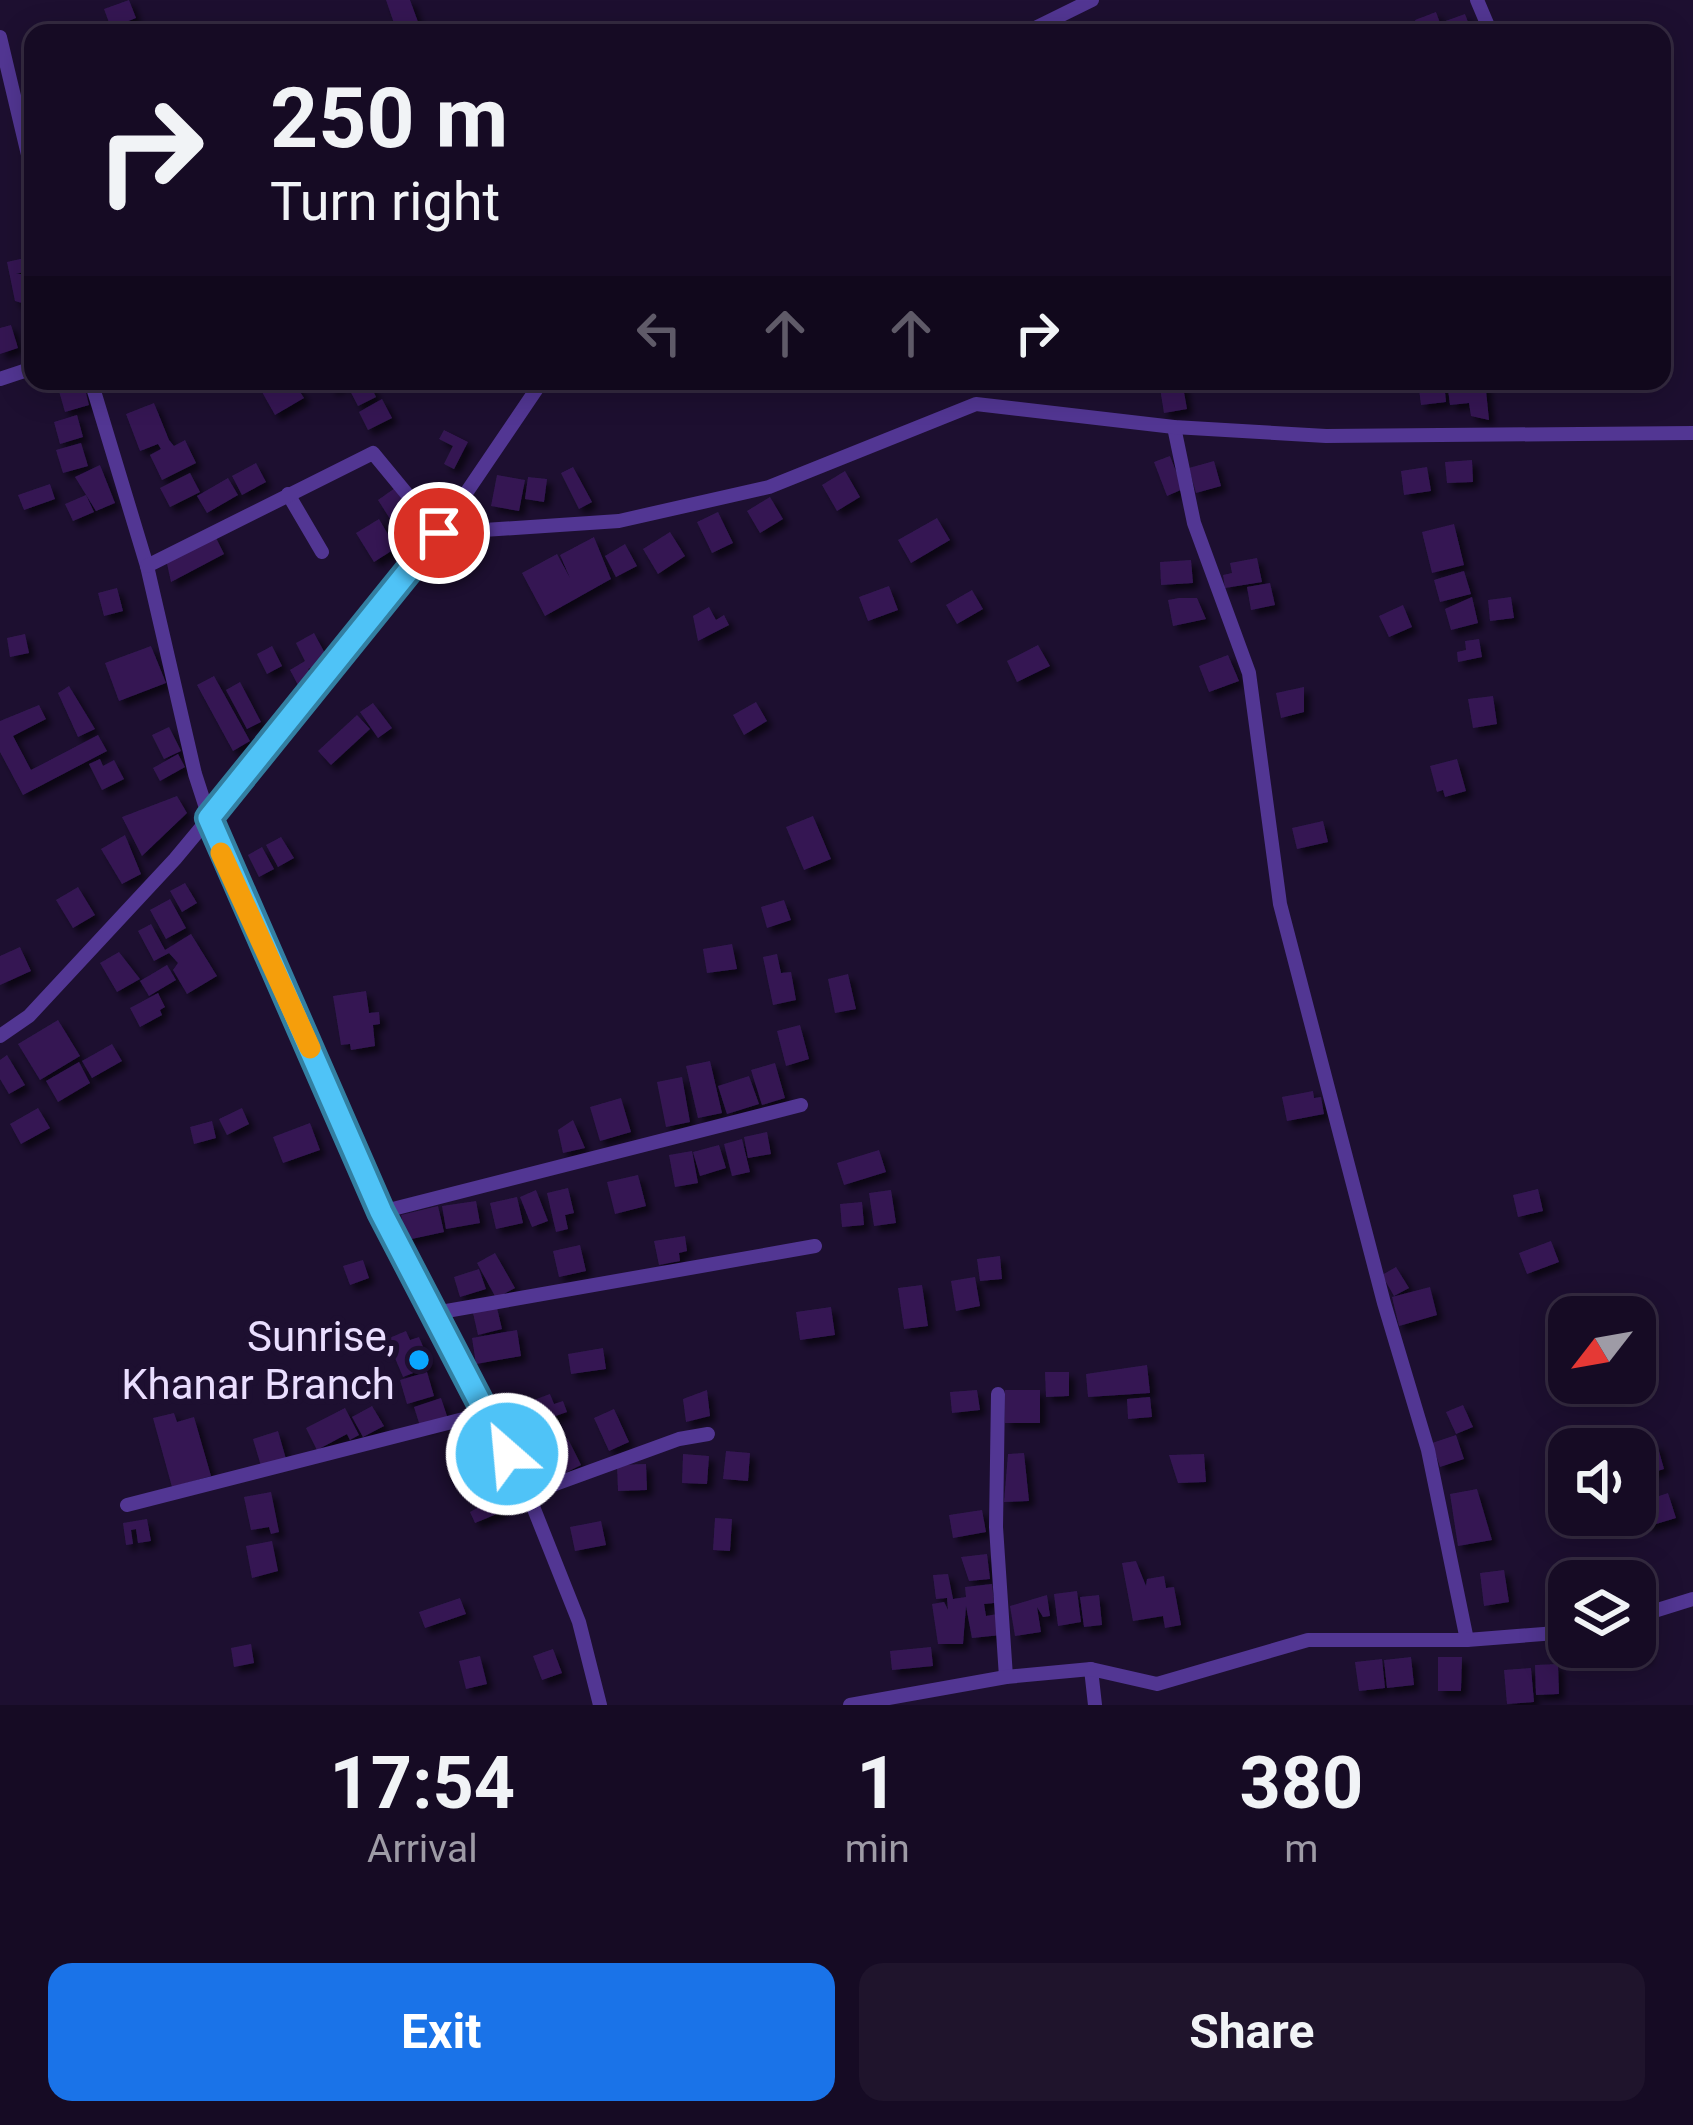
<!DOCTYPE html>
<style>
body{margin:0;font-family:Roboto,sans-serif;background:#1f142c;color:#f1f3f6;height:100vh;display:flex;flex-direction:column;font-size:45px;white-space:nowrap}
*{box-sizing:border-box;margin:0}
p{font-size:39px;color:#9e9ba6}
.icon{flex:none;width:66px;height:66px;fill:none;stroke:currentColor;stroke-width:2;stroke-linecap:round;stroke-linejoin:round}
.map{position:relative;height:1705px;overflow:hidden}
.panel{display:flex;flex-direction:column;background:#160b24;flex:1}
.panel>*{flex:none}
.guide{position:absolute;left:24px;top:24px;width:1647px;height:366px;border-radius:24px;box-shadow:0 6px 30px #0003,0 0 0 3px #352b41;background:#160b24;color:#f1f3f6;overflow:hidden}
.needle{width:78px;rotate:239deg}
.buttons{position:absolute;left:1548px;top:1296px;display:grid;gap:24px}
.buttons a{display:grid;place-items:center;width:108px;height:108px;border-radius:24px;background:#160b24;box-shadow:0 6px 30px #0003,0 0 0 3px #352b41;font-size:60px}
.pin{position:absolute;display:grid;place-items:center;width:102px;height:102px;color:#fff;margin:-51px;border:6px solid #fff;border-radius:50%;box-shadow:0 3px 12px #0007}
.me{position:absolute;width:132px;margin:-66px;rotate:333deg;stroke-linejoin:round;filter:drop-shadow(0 0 9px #0008)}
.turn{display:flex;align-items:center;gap:42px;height:252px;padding:0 48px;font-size:54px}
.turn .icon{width:156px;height:156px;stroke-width:2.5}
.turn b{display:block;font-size:84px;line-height:102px}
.lanes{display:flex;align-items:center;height:114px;padding:0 48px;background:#0003;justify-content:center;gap:60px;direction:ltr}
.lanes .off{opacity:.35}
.eta{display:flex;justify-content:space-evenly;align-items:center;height:204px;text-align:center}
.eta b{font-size:72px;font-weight:700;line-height:84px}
.primary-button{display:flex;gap:24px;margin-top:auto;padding:24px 48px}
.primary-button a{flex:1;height:138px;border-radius:24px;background:#1a73e8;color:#fff;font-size:48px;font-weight:700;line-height:138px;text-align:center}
.primary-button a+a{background:#1f142c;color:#f1f3f6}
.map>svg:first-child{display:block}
.building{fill:#341953;filter:url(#shadow)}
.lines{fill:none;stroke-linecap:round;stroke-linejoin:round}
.minor{stroke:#523693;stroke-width:14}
.route-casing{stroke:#337fa1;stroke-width:30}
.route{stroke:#4fc3f7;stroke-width:21}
.slow{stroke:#f59e0b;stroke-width:21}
.poi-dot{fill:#0aa6ff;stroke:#1d0f30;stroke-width:4.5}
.labels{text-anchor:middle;stroke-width:12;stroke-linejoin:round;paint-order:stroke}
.poi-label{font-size:42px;fill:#eadeff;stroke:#1d0f30;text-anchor:end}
</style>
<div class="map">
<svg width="1693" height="1705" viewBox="0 0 1693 1705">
<defs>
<filter id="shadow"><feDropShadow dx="5.5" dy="5.5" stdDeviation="3" flood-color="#0009"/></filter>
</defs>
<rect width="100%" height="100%" fill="#1d0f30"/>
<!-- building -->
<g class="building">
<polygon points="129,0 136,18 111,28 104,9"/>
<polygon points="386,0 410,0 418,22 396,29"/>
<polygon points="1436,12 1440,23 1465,14 1472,33 1420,33 1415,20"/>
<polygon points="29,257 33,270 16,274 33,274 33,301 22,303 15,301 7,262"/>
<polygon points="11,325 18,348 0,354 0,328"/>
<polygon points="281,381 293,381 304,398 275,415 262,392"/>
<polygon points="328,381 368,381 376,397 358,406 346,383 332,390"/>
<polygon points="1182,381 1187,409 1164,413 1159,382"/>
<polygon points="1418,381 1444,381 1446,402 1421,405"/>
<polygon points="1447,381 1485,381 1489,420 1471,416 1469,403 1450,405"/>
<polygon points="71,388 72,393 85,389 89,405 65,412 59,391"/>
<polygon points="382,399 392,418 368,430 359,412"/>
<polygon points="154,403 169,440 174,446 185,440 196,463 162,480 150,455 161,449 158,444 140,451 126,414"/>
<polygon points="77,415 83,437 60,444 54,422"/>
<polygon points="444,430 468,442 454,469 444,464 453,446 439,439"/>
<polygon points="81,443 88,466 63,473 56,450"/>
<polygon points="1170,456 1183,489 1167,496 1154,462"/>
<polygon points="1472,460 1473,482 1447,483 1445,462"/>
<polygon points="1214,461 1221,486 1196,493 1189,468"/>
<polygon points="256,463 266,482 242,495 232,476"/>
<polygon points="100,465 115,503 96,511 75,477"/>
<polygon points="573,467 592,502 579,509 561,473"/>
<polygon points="1427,467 1431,491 1404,495 1401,471"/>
<polygon points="845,471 860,497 837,511 822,485"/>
<polygon points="190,473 200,492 170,507 160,488"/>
<polygon points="497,475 525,480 519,511 491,506"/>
<polygon points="528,477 547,479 544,502 525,499"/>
<polygon points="228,478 238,495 207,513 197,496"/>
<polygon points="50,484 55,499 24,510 18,495"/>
<polygon points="395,488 417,522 399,533 378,500"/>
<polygon points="86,495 94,512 73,521 65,504"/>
<polygon points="770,497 783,519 760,533 747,511"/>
<polygon points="718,512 733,543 712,553 697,522"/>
<polygon points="937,518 950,540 911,563 898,540"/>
<polygon points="379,519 396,548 374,562 356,533"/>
<polygon points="1454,524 1464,565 1432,573 1422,532"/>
<polygon points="670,532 685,556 658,574 643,549"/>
<polygon points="214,534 224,554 171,582 166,559"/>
<polygon points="594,537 611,579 545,616 522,573 557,554 570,578 560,555"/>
<polygon points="625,544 637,566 616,577 605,556"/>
<polygon points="1257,558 1262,582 1225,588 1223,575 1232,573 1230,563"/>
<polygon points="1191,560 1193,583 1161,585 1160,562"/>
<polygon points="1464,571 1471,594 1440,602 1434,580"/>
<polygon points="1270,583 1275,605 1251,610 1247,587"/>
<polygon points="889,586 898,610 868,621 859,597"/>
<polygon points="117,588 123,611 104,616 98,593"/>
<polygon points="972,590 983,609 957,624 946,605"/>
<polygon points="1472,597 1478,623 1451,630 1445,609"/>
<polygon points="1511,597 1514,618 1490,621 1488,600"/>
<polygon points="1179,598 1197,598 1206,619 1173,626 1168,600"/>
<polygon points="1403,605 1412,627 1389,637 1379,616"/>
<polygon points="709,607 716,620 724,615 729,625 698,641 693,616"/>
<polygon points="314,633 328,659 308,669 314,678 299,687 290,670 305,661 296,643"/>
<polygon points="25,634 29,653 10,657 7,638"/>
<polygon points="1479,639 1482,657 1458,662 1457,652 1466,650 1465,641"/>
<polygon points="1038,645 1050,666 1017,682 1007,661"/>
<polygon points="151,646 166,683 119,701 105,663"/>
<polygon points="272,646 282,666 267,674 257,654"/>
<polygon points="1228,655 1239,681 1209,692 1199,666"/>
<polygon points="214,676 250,741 233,751 197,685"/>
<polygon points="240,682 261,722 247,729 226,690"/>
<polygon points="69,686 95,729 78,737 58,693"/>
<polygon points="1304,687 1304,712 1281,718 1276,693"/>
<polygon points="1493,696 1497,724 1473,728 1468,699"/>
<polygon points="756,702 767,721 744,735 733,715"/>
<polygon points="373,703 392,728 378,738 360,712"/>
<polygon points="39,705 46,719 13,736 31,770 98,735 107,751 23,795 0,752 0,721"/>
<polygon points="357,715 370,729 331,765 318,751"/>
<polygon points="169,727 181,751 164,759 152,735"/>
<polygon points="178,754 185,767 160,781 153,768"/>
<polygon points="100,759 103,766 114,760 124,779 102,790 89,764"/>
<polygon points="1457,759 1466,791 1445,797 1443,790 1437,792 1430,766"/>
<polygon points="177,796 187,813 142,856 122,817"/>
<polygon points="813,816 831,859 804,870 786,827"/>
<polygon points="1323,821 1328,842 1297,849 1292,828"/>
<polygon points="125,835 141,874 122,884 101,849"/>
<polygon points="281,837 294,858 278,867 266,845"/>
<polygon points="262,847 274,869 259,877 248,855"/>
<polygon points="185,883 197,903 182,912 170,891"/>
<polygon points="78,887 95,915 73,928 56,900"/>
<polygon points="170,899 186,928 166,939 150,910"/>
<polygon points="784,900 791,920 767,928 761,907"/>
<polygon points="151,924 165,950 191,934 217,976 187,994 173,970 178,963 169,953 154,961 138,931"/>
<polygon points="732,944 737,969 707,973 703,949"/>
<polygon points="20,947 31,971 0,985 0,956"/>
<polygon points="119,952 140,979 117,992 100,963"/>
<polygon points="777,954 781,973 791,972 796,1000 773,1005 763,957"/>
<polygon points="167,965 176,980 149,996 140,981"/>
<polygon points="848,974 856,1009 835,1013 828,979"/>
<polygon points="366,991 369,1013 379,1012 380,1024 373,1025 375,1046 351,1050 350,1044 341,1045 333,996"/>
<polygon points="158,993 165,1007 160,1010 162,1015 140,1027 130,1008"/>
<polygon points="58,1020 80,1056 40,1080 18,1044"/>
<polygon points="800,1025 809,1059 786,1066 777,1031"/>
<polygon points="112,1044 122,1061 92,1078 82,1061"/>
<polygon points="7,1055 25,1085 9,1094 0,1079 0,1060"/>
<polygon points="710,1061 722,1113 698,1118 686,1066"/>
<polygon points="79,1062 90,1083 58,1102 46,1081"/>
<polygon points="775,1063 785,1098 762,1105 751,1070"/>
<polygon points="749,1076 759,1104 727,1114 718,1086"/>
<polygon points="682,1077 690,1122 666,1127 657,1082"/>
<polygon points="1313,1091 1314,1098 1321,1097 1324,1114 1287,1121 1282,1097"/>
<polygon points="621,1098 631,1132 600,1141 590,1107"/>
<polygon points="38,1108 50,1128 21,1144 10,1124"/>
<polygon points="242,1108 249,1124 227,1135 219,1119"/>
<polygon points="573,1120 585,1148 563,1153 558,1130"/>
<polygon points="212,1121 216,1138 194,1144 190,1127"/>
<polygon points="310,1123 320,1150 283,1163 273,1137"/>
<polygon points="767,1132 771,1154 748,1158 744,1137"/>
<polygon points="742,1139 750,1172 732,1176 724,1144"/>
<polygon points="719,1145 726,1168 700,1176 693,1152"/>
<polygon points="879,1150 886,1172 844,1185 837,1163"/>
<polygon points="692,1151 698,1183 675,1187 669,1155"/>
<polygon points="638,1175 646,1206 615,1214 607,1182"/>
<polygon points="568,1188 574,1213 565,1215 568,1229 556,1232 547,1193"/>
<polygon points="1538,1189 1543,1211 1518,1217 1513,1195"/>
<polygon points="536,1190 548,1221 532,1227 520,1197"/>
<polygon points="891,1190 896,1223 874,1226 869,1193"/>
<polygon points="517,1197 523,1223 496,1229 490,1203"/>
<polygon points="476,1201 480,1223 446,1229 442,1206"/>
<polygon points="862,1202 864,1225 842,1227 840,1204"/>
<polygon points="438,1206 444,1232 407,1240 401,1215"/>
<polygon points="685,1236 687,1251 679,1253 680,1261 659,1265 654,1241"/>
<polygon points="1551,1241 1559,1262 1527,1274 1519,1253"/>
<polygon points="580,1245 586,1271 559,1277 553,1251"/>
<polygon points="495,1253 515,1288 496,1298 477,1263"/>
<polygon points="1000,1256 1002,1279 980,1281 977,1259"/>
<polygon points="363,1260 369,1278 350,1285 343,1266"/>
<polygon points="1396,1267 1409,1288 1394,1296 1382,1275"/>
<polygon points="479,1269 486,1289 460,1297 454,1277"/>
<polygon points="975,1277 980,1306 956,1311 951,1281"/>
<polygon points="922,1285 928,1326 904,1329 898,1288"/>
<polygon points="1430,1287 1437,1315 1399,1326 1392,1297"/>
<polygon points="831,1307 835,1335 800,1340 796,1312"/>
<polygon points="497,1308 502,1329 478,1335 473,1313"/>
<polygon points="517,1330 521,1356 476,1364 472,1338"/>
<polygon points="406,1331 410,1340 419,1337 431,1366 403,1377 387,1339"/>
<polygon points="603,1348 606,1369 571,1374 568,1354"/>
<polygon points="1147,1365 1150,1393 1088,1397 1086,1374"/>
<polygon points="427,1372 434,1396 407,1404 400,1380"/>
<polygon points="1045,1372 1069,1372 1069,1396 1046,1397"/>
<polygon points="707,1390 710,1416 686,1422 683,1399"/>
<polygon points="977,1390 980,1410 952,1413 950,1392"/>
<rect x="1005" y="1390" width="35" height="33"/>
<polygon points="550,1394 554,1404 563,1401 567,1412 527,1426 520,1405"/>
<polygon points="1150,1397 1152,1417 1128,1419 1127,1399"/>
<polygon points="441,1398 448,1419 421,1429 414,1407"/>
<polygon points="1463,1405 1473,1427 1456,1434 1446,1412"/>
<polygon points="372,1406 384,1426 363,1437 352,1417"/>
<polygon points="345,1408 359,1435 350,1440 347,1434 317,1450 306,1428"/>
<polygon points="614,1409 629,1442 609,1451 594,1418"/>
<polygon points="174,1413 177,1422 194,1417 211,1476 172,1487 153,1418"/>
<polygon points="545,1422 553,1442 530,1451 522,1431"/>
<polygon points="278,1431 286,1459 261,1466 253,1439"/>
<polygon points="1456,1435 1464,1459 1440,1467 1432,1443"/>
<polygon points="568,1439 581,1465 551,1480 538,1454"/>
<polygon points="1657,1444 1664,1469 1635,1478 1635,1450"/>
<polygon points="726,1451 750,1453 748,1481 723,1479"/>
<polygon points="1024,1453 1029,1501 1004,1502 1008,1454"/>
<polygon points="683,1454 709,1456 707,1484 682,1483"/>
<polygon points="1204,1454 1206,1482 1178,1483 1169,1455"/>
<polygon points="646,1464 647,1490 618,1491 617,1465"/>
<polygon points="493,1486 504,1511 475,1523 470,1512 479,1507 474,1495"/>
<polygon points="1477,1489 1492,1540 1458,1546 1450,1494"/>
<polygon points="271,1492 279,1532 271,1534 269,1527 251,1530 244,1497"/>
<polygon points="1668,1493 1676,1518 1646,1527 1638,1503"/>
<polygon points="982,1510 986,1532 953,1538 949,1515"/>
<polygon points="715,1518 732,1519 730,1551 713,1550"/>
<polygon points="147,1519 151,1541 138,1543 136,1529 131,1530 133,1544 126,1545 123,1523"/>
<polygon points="601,1521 606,1545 575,1551 570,1527"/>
<polygon points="272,1541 278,1571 252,1578 246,1546"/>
<polygon points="987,1554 990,1579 969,1581 961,1557"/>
<polygon points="1136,1561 1146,1586 1147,1579 1164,1576 1166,1588 1174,1587 1181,1625 1165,1628 1163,1616 1133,1621 1122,1563"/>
<polygon points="1504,1570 1509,1602 1484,1606 1480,1573"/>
<polygon points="948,1574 953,1599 966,1597 965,1587 992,1584 994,1603 984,1604 986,1616 998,1614 1001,1635 972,1638 966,1606 963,1644 938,1644 932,1604 944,1602 948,1610 947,1598 936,1599 933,1575"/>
<polygon points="1077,1591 1081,1622 1058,1626 1054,1594"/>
<polygon points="1047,1595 1050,1616 1043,1617 1037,1607 1041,1632 1015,1636 1010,1606"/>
<polygon points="1099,1595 1102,1625 1084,1627 1080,1597"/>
<polygon points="460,1598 466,1614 425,1628 419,1612"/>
<polygon points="1643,1631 1647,1658 1622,1661 1620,1647 1635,1647 1635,1632"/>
<polygon points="251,1644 254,1663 234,1667 231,1648"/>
<polygon points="931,1647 933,1666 892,1670 890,1651"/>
<polygon points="553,1649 562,1673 542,1680 533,1656"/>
<polygon points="480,1656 487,1684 466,1689 459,1661"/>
<polygon points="1411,1657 1414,1685 1387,1688 1384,1660"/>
<polygon points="1438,1657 1462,1657 1461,1691 1438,1691"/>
<polygon points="1382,1659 1385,1688 1359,1691 1355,1662"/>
<polygon points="1558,1664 1559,1694 1536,1695 1535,1665"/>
<polygon points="1531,1668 1534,1702 1507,1704 1504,1670"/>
</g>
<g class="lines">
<!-- minor -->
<g class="minor">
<polyline points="1477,0 1491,33"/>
<polyline points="1025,33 1092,0"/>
<polyline points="0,37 33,176"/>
<polyline points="0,379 33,368"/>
<polyline points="91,381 147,566 195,774 218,845 381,1212 528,1494 579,1622 600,1705"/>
<polyline points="1174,427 1194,523 1249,673 1280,904 1384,1303 1428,1450 1467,1640"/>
<polyline points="288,494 322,552"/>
<polyline points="147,566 373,453 439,533 619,521 769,487 976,404 1174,427 1326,436 1693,433"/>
<polyline points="0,1036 29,1016 175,859 255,763 439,533 542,381"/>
<polyline points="381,1212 801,1105"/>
<polyline points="435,1313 815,1246"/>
<polyline points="998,1394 996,1527 1006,1677"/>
<polyline points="528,1494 679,1439 708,1434"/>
<polyline points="127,1505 487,1413"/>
<polyline points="1635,1617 1693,1599"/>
<polyline points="1091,1669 1095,1705"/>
<polyline points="850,1705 1006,1677 1091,1669 1157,1684 1308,1640 1467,1640 1569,1632"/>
</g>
</g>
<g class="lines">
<!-- route casing -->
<g class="route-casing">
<polyline id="route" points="439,533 209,818 381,1212 507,1454"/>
</g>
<!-- route -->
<use href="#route" class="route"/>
<!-- slow -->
<polyline class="slow" points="221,853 310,1048"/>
</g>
<!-- markers -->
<circle class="poi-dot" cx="419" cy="1360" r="12"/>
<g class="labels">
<!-- poi labels -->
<g class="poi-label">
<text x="395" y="1351">Sunrise,<tspan x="395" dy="48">Khanar Branch</tspan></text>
</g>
</g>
</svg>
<div class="buttons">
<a><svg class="needle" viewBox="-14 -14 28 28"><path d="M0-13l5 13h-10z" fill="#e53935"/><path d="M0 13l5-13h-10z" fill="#9e9ba6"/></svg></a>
<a><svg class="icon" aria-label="sound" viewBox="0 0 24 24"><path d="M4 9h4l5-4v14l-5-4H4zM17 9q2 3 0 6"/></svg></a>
<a><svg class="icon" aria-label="layers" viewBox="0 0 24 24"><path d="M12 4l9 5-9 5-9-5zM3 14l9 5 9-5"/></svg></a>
</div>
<div class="pin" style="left:439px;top:533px;background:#d93025"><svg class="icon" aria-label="arrive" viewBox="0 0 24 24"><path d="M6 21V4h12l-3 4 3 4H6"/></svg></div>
<svg class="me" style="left:507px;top:1454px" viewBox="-20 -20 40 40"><circle r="17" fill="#4fc3f7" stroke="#fff" stroke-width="3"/><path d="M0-11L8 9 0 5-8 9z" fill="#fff"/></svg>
<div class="guide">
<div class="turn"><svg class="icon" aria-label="right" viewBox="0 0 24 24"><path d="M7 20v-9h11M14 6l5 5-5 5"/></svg><div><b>250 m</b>Turn right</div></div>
<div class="lanes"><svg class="icon off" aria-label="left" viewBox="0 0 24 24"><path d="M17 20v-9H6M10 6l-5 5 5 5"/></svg><svg class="icon off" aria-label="ahead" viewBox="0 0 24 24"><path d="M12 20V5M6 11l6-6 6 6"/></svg><svg class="icon off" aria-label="ahead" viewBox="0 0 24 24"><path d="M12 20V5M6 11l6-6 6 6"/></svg><svg class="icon" aria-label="right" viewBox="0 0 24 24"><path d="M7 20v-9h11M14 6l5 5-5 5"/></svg></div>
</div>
</div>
<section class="panel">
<div class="eta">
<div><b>17:54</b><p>Arrival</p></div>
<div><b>1</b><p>min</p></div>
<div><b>380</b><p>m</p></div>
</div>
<div class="primary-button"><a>Exit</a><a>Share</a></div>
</section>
